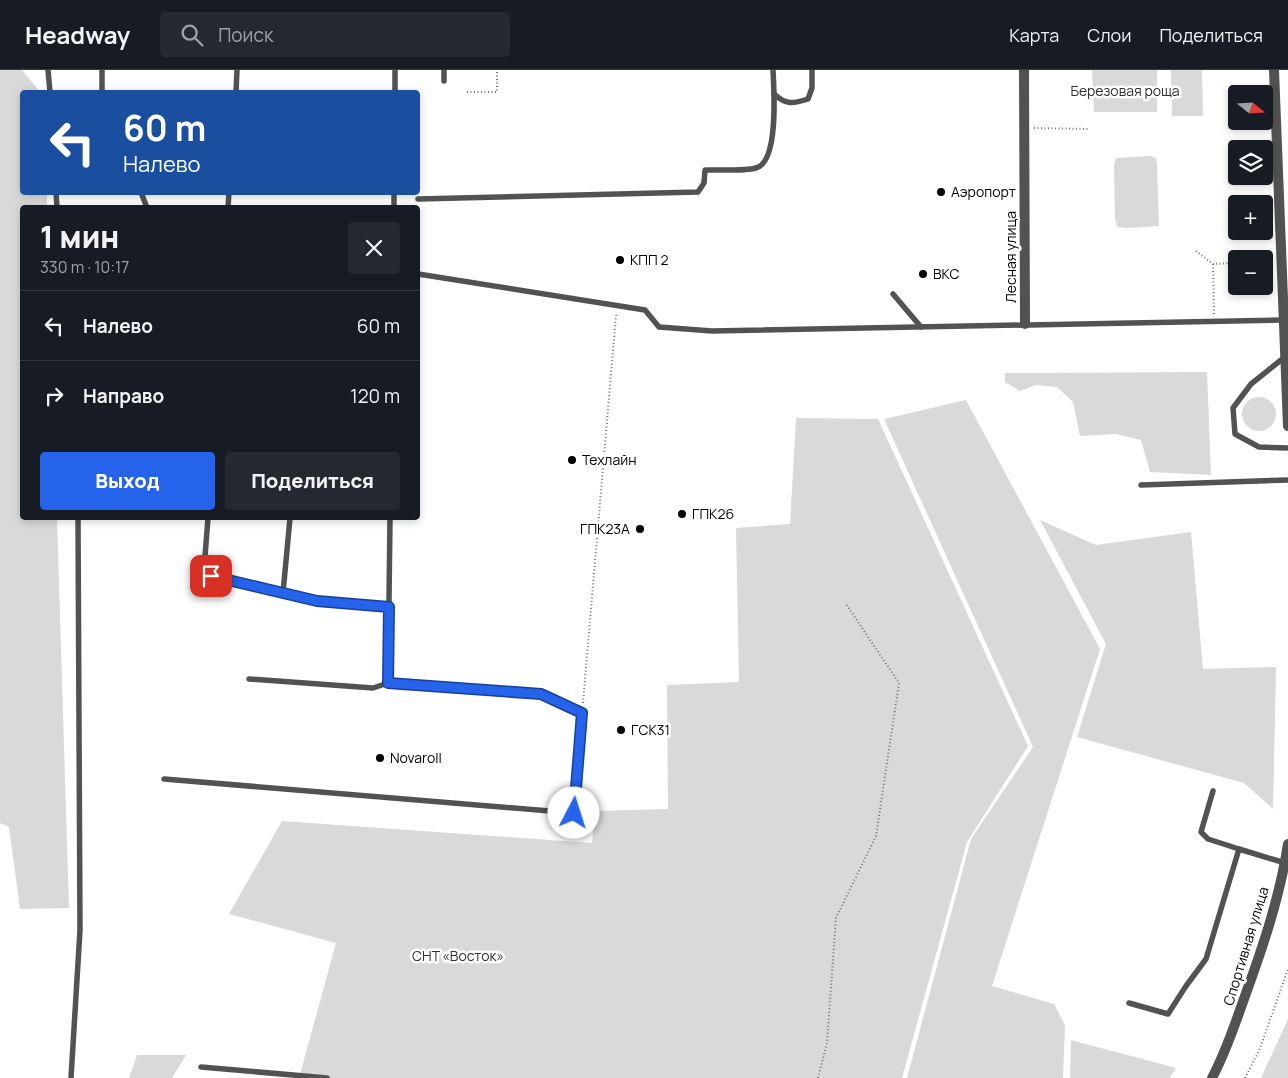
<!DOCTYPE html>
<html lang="ru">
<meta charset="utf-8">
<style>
body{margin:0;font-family:Manrope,sans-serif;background:#242831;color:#f1f3f6;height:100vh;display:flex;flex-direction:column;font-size:19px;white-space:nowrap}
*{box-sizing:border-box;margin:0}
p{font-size:16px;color:#9ea1a6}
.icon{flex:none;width:28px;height:28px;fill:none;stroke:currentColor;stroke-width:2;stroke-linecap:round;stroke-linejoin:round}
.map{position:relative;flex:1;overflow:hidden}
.panel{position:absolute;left:20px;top:135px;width:400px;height:315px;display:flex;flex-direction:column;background:#171b24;border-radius:5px;box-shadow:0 2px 8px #0003}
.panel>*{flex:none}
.guide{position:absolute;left:20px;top:20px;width:400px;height:105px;border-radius:5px;box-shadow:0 2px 8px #0003;background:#1a4fa0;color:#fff;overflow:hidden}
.needle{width:32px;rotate:108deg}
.buttons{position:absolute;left:1228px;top:15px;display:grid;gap:10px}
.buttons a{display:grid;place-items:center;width:45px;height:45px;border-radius:5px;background:#171b24;box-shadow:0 2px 8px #0003;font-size:25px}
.pin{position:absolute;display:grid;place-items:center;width:42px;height:42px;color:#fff;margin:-21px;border-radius:10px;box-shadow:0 2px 8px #0006}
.me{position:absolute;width:55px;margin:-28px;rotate:5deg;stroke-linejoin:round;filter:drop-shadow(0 0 4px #0008)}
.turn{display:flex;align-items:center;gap:18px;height:105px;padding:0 20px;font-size:22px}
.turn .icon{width:65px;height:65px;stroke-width:2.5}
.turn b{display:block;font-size:35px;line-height:42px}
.round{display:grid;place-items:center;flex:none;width:52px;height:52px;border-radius:5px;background:#242831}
.headline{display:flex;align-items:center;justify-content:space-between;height:85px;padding:0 20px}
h1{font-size:30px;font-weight:800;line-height:38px}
.primary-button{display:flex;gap:10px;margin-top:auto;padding:10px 20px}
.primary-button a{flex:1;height:58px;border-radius:5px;background:#2563eb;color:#fff;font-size:20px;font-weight:800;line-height:58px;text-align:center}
.primary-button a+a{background:#242831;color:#f1f3f6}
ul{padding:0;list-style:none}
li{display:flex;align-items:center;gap:15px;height:70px;padding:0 20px;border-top:1px solid #363941}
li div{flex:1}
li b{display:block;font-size:19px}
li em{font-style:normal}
header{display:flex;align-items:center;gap:30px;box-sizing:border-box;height:70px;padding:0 25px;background:#171b24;border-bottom:1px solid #363941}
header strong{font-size:24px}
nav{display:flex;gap:28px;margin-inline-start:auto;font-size:18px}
.search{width:350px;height:45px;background:#242831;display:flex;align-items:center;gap:12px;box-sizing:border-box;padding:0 18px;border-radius:5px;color:#9ea1a6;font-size:19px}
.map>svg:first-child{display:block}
.green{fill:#d9d9d9}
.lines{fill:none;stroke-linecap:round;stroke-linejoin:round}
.path{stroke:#747474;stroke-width:2;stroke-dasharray:1 2.5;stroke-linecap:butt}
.service{stroke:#525252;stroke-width:5.5}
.minor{stroke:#525252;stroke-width:10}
.tertiary{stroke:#525252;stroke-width:10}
.route-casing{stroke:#184099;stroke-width:12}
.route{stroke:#2563eb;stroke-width:9}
.poi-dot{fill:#000;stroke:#fff;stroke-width:2}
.labels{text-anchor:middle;stroke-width:5;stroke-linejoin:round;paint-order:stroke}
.park-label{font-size:14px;fill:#303030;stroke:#fff}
.poi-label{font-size:14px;fill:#000;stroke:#fff;text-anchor:start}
.street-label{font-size:14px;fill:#000;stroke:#fff}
</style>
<header>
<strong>Headway</strong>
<div class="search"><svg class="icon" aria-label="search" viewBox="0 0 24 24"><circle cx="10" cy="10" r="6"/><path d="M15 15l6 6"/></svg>Поиск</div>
<nav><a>Карта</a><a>Слои</a><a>Поделиться</a></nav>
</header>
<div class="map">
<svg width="1288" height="1008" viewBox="0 0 1288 1008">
<rect width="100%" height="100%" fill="#fff"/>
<!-- green -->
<g class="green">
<polygon points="0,0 22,0 40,22 22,22 22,122 47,123 47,137 22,138 22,448 57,448 69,838 20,839 9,757 0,753"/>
<polygon points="1092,0 1157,0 1157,42 1094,42"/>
<polygon points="1171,0 1202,0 1203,46 1172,46"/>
<polygon points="1150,86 1156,88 1157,95 1159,156 1128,158 1117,157 1115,148 1114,96 1116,88"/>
<polygon points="1207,302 1211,405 1150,402 1141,370 1116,364 1080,366 1073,332 1057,317 1036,315 1020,321 1005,312 1005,303"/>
<circle cx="1259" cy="344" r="17"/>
<polygon points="966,330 1100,579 992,916 1054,934 1065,955 1063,1008 907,1008 971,769 1033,677 884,349"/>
<polygon points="796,348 878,349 1028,676 967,772 902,1008 299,1008 336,873 229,844 282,751 592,773 595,741 668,739 667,615 739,612 736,458 790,454"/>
<polygon points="1040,450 1096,475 1191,462 1203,599 1276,597 1273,739 1244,713 1077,667 1106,574"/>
<polygon points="1288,949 1288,1008 1261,1008"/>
<polygon points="1071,970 1176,998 1170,1008 1070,1008"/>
<polygon points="137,985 186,985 172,1008 129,1008"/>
</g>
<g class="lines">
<!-- path -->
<g class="path">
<polyline points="467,22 497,22 497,0"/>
<polyline points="1034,58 1089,59"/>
<polyline points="1196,181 1213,194 1236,193"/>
<polyline points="1213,194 1214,244"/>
<polyline points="583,633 616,245"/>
<polyline points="818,1008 827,973 836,848 876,766 899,613 846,534"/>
<polyline points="1245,1008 1259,981 1288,899"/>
</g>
<!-- service -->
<g class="service">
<polyline points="48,0 50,22"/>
<polyline points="102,0 102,22"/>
<polyline points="444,0 444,11"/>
<polyline points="236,22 237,0"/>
<polyline points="395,22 395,0"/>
<path d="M774,24c12,11 19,10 34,5l4,-11v-18"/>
<polyline points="56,122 57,138"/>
<polyline points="141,122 147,138"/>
<path d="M418,129l280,-7 6,-9 1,-13c12,0 41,1 51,-2 23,-6 18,-78 17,-98"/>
<polyline points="228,138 229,122"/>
<polyline points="394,138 394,122"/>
<polyline points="418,204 645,240 659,257 712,261 1283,250"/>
<polyline points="893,224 921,257"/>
<polyline points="1286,286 1251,314 1233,338 1235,364 1259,377 1288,378"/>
<polyline points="1141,415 1288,410"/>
<polyline points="208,448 204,499 211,506 317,531 389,537"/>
<polyline points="283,523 290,448"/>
<polyline points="249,609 373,618 388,613"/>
<polyline points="164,709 574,743 582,643 541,624 388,613 390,448"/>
<polyline points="1213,721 1201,762 1208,769 1239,779"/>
<polyline points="1129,933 1168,944 1186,916 1206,889 1239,779 1285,793"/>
<polyline points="201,997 327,1008"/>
<polyline points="71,1008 80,860 78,448"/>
</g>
<!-- minor -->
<polyline class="minor" points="1024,0 1025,254"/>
<!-- tertiary -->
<g class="tertiary">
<polyline points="1274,0 1288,356"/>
<path d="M1212,1008c14,-26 23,-54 33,-82 18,-49 35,-100 43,-152"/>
</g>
</g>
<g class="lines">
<!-- route casing -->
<g class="route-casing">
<polyline id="route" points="211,506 317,531 389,537 388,613 541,624 582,643 574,743"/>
</g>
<!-- route -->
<use href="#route" class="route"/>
</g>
<!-- markers -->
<g class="poi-dot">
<circle cx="941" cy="122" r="5"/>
<circle cx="620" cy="190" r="5"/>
<circle cx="923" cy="204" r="5"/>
<circle cx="572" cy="390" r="5"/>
<circle cx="682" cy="444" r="5"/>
<circle cx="640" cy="459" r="5"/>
<circle cx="621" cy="660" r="5"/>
<circle cx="380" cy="688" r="5"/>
</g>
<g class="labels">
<!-- park labels -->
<g class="park-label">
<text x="1125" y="26">Березовая роща</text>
<text x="458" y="891">СНТ «Восток»</text>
</g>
<!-- poi labels -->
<g class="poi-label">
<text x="951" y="127">Аэропорт</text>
<text x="630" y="195">КПП 2</text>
<text x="933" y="209">ВКС</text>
<text x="582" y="395">Техлайн</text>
<text x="692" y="449">ГПК26</text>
<text x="630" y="464" text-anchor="end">ГПК23А</text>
<text x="631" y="665">ГСК31</text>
<text x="390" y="693">Novaroll</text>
</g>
<!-- street labels -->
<g class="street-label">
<text transform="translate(1011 187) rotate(-90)" y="5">Лесная улица</text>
<text transform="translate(1246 876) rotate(-73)" y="5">Спортивная улица</text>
</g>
</g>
</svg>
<div class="buttons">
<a><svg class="needle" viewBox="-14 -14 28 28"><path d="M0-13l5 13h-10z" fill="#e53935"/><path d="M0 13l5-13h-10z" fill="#9ea1a6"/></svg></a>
<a><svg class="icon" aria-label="layers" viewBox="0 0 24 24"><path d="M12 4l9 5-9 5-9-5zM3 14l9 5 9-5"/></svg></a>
<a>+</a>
<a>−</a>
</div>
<div class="pin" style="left:211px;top:506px;background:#d93025"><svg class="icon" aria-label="arrive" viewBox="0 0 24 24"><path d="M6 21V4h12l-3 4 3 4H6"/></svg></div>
<svg class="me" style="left:574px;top:743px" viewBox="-20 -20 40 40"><circle r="19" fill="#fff"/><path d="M0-13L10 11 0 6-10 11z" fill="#2563eb"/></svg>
<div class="guide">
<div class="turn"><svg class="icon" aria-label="left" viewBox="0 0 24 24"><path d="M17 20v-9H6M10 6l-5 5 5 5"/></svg><div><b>60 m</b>Налево</div></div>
</div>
<section class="panel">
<div class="headline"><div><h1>1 мин</h1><p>330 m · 10:17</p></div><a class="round"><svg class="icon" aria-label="close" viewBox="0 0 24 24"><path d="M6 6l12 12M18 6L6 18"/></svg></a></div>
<ul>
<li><svg class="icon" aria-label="left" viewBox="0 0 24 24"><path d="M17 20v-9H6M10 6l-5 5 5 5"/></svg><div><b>Налево</b></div><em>60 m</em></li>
<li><svg class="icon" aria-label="right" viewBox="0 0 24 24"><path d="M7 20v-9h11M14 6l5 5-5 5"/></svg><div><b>Направо</b></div><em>120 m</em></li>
</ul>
<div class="primary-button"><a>Выход</a><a>Поделиться</a></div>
</section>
</div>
